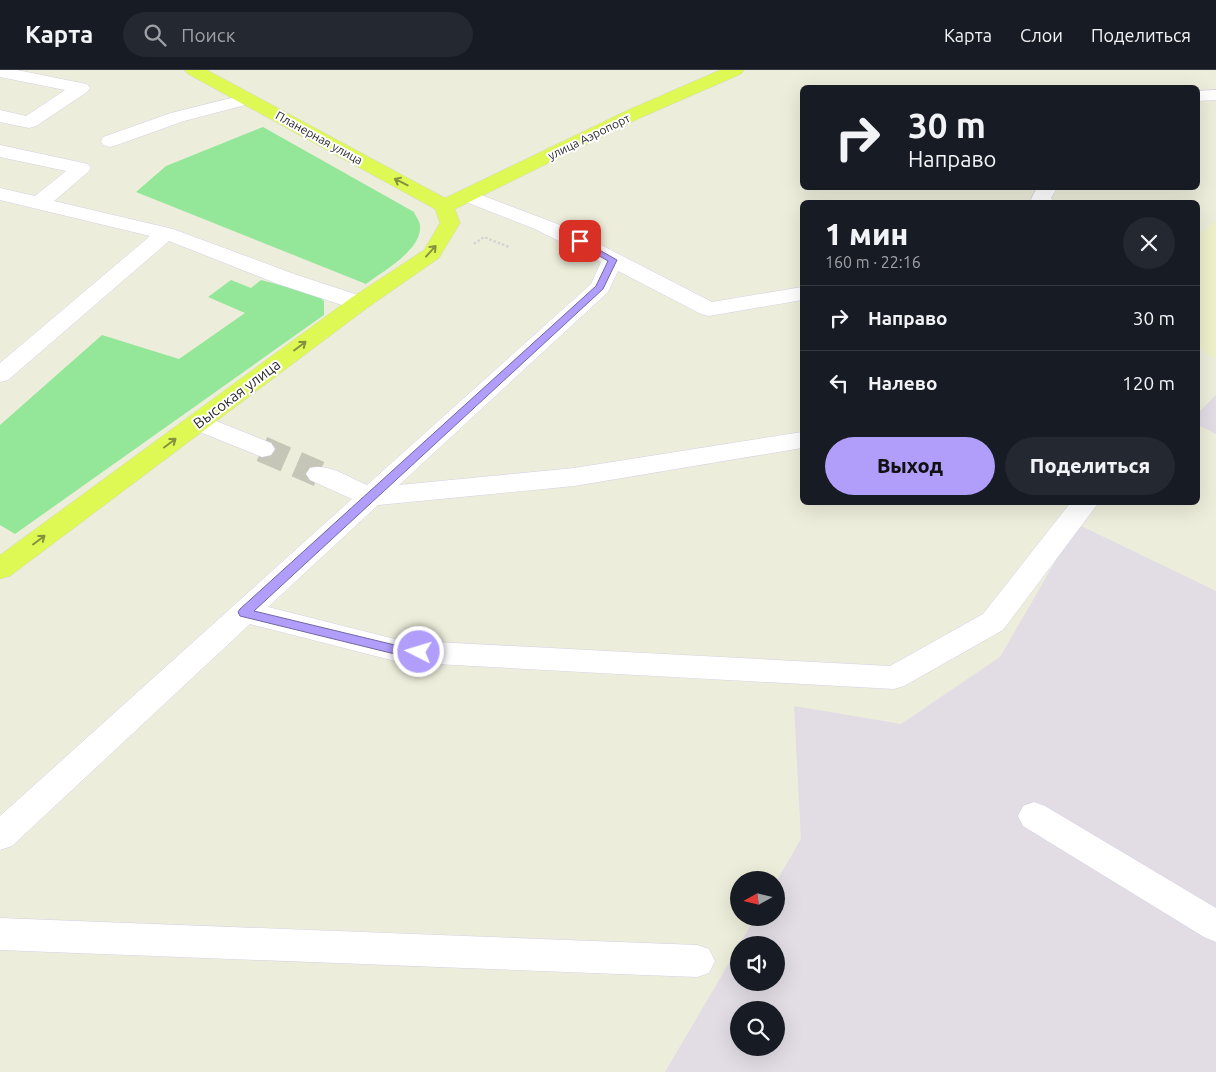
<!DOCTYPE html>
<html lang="ru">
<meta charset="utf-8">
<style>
body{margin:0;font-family:Ubuntu,sans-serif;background:#242831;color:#f1f3f6;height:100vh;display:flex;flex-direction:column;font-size:19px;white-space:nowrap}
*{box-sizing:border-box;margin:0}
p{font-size:16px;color:#9ea1a6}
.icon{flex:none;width:28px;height:28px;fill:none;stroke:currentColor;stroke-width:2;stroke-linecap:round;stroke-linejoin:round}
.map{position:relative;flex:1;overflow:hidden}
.details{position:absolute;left:800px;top:130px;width:400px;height:305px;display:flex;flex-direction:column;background:#171b24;border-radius:8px;box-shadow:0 5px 20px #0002}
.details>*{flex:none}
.banner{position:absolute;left:800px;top:15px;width:400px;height:105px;border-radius:8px;box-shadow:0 5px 20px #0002;background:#171b24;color:#f1f3f6;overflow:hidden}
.needle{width:32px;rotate:262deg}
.controls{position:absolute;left:730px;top:801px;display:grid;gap:10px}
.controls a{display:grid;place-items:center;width:55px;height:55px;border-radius:50%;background:#171b24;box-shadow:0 5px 20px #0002;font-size:25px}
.pin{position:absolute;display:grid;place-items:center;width:42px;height:42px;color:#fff;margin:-21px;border-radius:10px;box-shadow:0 2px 8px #0006}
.me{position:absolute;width:55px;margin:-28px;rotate:275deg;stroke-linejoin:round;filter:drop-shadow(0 0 4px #0008)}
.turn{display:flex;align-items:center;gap:18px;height:105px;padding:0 25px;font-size:22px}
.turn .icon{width:65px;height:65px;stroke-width:2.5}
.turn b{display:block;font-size:35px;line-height:42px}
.round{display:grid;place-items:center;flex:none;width:52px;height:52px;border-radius:26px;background:#242831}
.overview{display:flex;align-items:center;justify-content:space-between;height:85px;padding:0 25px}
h1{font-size:30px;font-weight:800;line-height:38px}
.cta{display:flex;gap:10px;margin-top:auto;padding:10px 25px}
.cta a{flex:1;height:58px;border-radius:30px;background:#b09efa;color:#111;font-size:20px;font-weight:800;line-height:58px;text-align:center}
.cta a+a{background:#242831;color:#f1f3f6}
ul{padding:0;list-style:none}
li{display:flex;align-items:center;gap:15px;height:65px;padding:0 25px;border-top:1px solid #363941}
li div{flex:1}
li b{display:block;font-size:19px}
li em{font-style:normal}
header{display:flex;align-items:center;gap:30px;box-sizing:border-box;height:70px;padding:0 25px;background:#171b24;border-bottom:1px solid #363941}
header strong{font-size:24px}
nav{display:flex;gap:28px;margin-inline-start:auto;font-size:18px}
.search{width:350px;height:45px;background:#242831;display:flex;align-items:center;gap:12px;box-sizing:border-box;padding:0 18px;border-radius:28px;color:#9ea1a6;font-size:19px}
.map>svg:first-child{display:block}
.industrial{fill:#e2dce5;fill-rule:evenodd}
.education{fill:#edf0c9}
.green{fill:#94e798}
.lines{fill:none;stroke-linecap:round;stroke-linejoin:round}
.minor-tunnel{stroke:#c6c6b8;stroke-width:26;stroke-dasharray:26 12;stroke-linecap:butt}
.minor-casing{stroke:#d4d0e4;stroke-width:1}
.major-casing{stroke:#d4d4d4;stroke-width:1}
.path{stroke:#d4d4d4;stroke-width:2.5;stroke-dasharray:2.5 2;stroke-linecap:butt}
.minor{fill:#fff;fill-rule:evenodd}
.major{fill:#dff954;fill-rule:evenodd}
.oneway{stroke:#84923f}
.route{fill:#b09efa;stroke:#7267a2}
.labels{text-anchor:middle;stroke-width:4;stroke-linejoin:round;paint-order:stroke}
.far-street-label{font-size:12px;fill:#2a2a2a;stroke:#fff}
.street-label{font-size:15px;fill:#2a2a2a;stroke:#fff}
</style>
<header>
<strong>Карта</strong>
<div class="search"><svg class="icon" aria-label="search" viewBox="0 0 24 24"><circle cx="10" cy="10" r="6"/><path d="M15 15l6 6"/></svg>Поиск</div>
<nav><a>Карта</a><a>Слои</a><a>Поделиться</a></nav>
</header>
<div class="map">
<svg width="1216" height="1002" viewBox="0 0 1216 1002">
<rect width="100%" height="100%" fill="#ededdb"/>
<!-- industrial -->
<g class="industrial">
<polygon points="1216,325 1216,364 1198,355 1198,343"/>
<path d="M1077,454l139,67v481h-551l74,-126v36h37v-37h-37l16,-27h21v-36l25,-43 -7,-133 107,18 99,-67zM739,940h37v38h-37z"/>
</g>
<!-- education -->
<polygon class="education" points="1216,151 1216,288 1208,285 1198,275 1198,165"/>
<!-- green -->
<g class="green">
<path d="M263,57l151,85c2,5 6,9 6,14 2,24 -37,45 -54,58l-230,-92 30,-26z"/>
<polygon points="231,210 251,218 261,210 318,225 324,231 324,245 15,464 0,455 0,355 102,265 179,289 245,243 208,227"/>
</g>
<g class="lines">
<!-- minor-tunnel -->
<polyline class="minor-tunnel" points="262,379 319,404"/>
<!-- minor casing -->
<g class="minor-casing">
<g id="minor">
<polygon points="0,0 17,0 81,13 87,14 90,18 87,22 36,56 29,58 0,52 0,40 26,46 65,20 0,7"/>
<polygon points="1216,20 1216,30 1198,31 1198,21"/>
<polygon points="247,24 253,25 256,29 253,33 184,51 117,75 110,77 103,75 101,71 103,67 171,43"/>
<polygon points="0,75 88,94 91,98 88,102 54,131 173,159 294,204 367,228 370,233 367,238 359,240 351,238 278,214 169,171 8,310 0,312 0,293 150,166 0,130 0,118 35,126 66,101 0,87"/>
<polygon points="1037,118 1057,118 1051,128 1054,132 1033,132 1031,129"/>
<path d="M468,120l100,38 144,74 90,-15v13l-93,16 -8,-2 -83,-43 -10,21 -209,193 175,-17 228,-36v16l-228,38 -196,19 -110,102 131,33 491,26 93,-52 88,-112h28l-96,128 -99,56 -10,3 -495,-27 -149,-38 -238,222 -12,4v-34l352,-317 -42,-19 -4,-6 4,-6c19,-5 40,10 57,17l224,-201 10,-22 -66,-33 -74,-29 -3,-4 3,-4z"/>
<polygon points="199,344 271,373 275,379 271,385 262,387 190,358 187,352 190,346"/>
<polygon points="1034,732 1045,736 1216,838 1216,872 1204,867 1023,756 1018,746 1023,736"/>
<polygon points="0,848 697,875 709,879 715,891 709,903 697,907 0,880"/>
</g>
</g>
<!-- major casing -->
<g class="major-casing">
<polygon id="major" points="185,0 207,0 445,128 628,40 720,0 744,0 741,4 640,48 455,139 460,153 439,188 367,238 10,506 0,509 0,485 351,228 424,180 440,153 435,139 188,4"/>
</g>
<!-- path -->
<polyline class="path" points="474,174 484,167 509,177"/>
<!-- minor -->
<use href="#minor" class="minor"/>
<!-- major -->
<use href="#major" class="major"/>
</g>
<!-- one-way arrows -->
<defs><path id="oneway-shaft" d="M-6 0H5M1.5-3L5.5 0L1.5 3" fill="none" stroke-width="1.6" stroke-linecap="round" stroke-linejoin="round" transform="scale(1.25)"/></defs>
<g class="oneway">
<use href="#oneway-shaft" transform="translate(401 112) rotate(-153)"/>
<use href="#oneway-shaft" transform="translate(431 181) rotate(-48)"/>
<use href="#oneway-shaft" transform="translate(300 276) rotate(-37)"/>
<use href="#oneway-shaft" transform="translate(170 373) rotate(-37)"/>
<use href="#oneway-shaft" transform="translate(39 470) rotate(-37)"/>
</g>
<!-- route -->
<polygon class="route" points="580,169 617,190 603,219 254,541 399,576 423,579 425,582 423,585 399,585 240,546 238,542 240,539 596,216 608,191 577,173 576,171"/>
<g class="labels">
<!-- far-street labels -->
<g class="far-street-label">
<text transform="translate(589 67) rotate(-26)" y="4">улица Аэропорт</text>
<text transform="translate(319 68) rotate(29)" y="4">Планерная улица</text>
</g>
<!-- street labels -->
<g class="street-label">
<text transform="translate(237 324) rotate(-37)" y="5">Высокая улица</text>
</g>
</g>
</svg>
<div class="controls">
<a><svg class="needle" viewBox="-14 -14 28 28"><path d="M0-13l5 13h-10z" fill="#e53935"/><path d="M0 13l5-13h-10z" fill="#9ea1a6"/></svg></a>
<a><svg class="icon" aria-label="sound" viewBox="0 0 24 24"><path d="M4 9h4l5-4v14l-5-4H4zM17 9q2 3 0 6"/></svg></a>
<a><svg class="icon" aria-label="search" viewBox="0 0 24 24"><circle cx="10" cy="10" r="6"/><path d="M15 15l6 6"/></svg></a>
</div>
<div class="pin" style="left:580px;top:171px;background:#d93025"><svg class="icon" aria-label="arrive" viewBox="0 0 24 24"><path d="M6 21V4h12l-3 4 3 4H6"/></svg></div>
<svg class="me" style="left:419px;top:582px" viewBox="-20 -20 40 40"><circle r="17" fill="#b09efa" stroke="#fff" stroke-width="3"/><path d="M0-11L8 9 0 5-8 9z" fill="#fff"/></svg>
<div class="banner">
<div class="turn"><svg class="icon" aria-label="right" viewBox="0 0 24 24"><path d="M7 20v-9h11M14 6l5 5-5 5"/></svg><div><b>30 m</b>Направо</div></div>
</div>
<section class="details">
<div class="overview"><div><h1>1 мин</h1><p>160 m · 22:16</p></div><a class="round"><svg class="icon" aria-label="close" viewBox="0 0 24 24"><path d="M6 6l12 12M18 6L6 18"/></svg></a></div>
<ul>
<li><svg class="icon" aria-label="right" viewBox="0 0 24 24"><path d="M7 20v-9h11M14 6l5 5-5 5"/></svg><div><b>Направо</b></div><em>30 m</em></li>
<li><svg class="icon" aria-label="left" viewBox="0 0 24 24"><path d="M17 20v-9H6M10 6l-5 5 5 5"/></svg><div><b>Налево</b></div><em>120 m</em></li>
</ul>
<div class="cta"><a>Выход</a><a>Поделиться</a></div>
</section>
</div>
